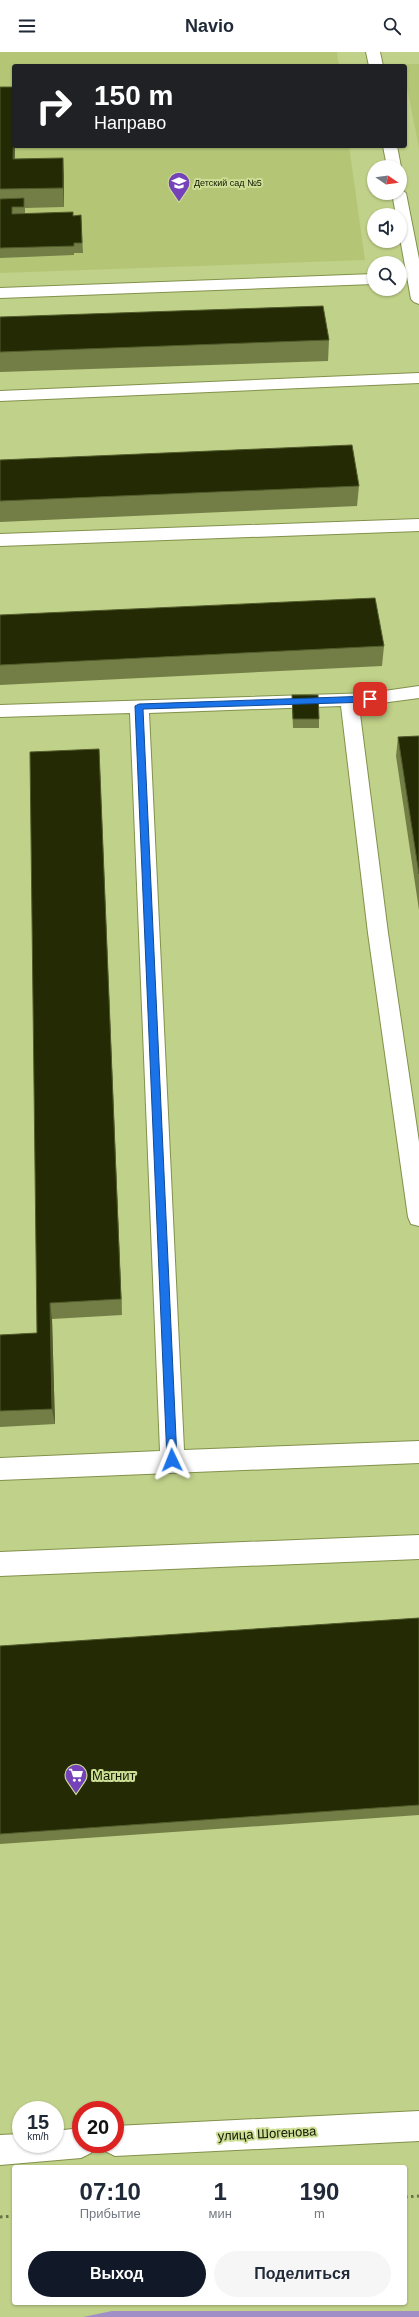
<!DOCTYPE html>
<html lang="ru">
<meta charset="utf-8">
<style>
body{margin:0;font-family:Arial,sans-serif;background:#f6f6f7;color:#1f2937;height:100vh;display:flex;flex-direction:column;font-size:15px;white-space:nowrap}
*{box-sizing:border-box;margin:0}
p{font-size:13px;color:#747a83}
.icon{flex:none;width:22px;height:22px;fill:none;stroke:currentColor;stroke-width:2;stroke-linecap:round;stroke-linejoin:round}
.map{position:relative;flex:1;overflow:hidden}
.side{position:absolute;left:12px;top:2113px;width:395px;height:140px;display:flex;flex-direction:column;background:#fff;border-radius:4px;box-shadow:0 1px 3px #0004}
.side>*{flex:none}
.hud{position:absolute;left:12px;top:12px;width:395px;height:84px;border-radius:4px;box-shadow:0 1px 3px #0004;background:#202124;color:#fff;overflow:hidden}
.needle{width:26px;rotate:103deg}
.fabs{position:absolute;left:367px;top:108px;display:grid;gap:8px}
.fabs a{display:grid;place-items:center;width:40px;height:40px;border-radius:50%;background:#fff;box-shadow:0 1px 3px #0004;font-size:20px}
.speed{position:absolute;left:12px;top:2049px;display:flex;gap:8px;font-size:20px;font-weight:700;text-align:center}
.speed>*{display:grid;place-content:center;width:52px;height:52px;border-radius:50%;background:#fff;box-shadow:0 1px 3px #0004;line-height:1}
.speed small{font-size:10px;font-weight:400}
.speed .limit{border:6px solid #d22;background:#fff;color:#111}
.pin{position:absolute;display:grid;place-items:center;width:34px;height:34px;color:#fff;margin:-17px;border-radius:8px;box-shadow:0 2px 6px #0006}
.me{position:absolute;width:44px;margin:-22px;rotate:358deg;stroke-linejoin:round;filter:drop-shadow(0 0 3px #0008)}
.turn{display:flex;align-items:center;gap:14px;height:84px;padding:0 16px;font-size:18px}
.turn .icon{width:52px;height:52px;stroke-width:2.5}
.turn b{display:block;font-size:28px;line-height:34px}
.eta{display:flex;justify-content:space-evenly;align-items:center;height:68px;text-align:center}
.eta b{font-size:24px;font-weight:800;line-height:28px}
.primary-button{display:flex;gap:8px;margin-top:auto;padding:8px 16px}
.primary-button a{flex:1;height:46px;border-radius:24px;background:#111827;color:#fff;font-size:16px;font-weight:800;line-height:46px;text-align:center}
.primary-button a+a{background:#f6f6f7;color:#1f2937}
header{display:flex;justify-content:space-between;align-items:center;height:52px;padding:0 16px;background:#fff;font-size:18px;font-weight:800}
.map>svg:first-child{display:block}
.built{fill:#b4c676}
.green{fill:#a18ec7}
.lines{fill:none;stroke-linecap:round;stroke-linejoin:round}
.minor-casing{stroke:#82914b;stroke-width:2}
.path{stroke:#697445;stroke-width:3;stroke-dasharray:2.5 3.5;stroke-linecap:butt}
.minor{fill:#fff;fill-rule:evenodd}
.wall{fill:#727e46}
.shaded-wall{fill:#525c2c}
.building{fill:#232a04;stroke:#525c2c}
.route{fill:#1a73e8;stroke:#114b97}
.labels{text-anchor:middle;stroke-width:4;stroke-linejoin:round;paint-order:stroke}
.far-poi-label{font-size:9px;fill:#121700;stroke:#cdde95;text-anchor:start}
.near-poi-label{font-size:13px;fill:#121700;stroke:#cdde95;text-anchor:start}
.near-street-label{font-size:13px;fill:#121700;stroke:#cdde95}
</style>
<header><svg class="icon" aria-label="menu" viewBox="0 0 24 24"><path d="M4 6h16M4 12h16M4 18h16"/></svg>Navio<svg class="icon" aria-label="search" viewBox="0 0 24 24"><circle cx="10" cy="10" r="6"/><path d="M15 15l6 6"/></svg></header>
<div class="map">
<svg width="419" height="2265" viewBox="0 0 419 2265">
<rect width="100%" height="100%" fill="#c0d189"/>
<!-- built -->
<g class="built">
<polygon points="0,0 337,0 339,14 14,14 14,94 349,94 365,208 0,221"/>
<polygon points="402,12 419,12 419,96 405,25 405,14"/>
</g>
<!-- green -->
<polygon class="green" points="112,2259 419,2259 419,2265 83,2265"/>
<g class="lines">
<!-- minor casing -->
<g class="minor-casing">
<g id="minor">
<polygon points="366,0 380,0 383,14 369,14"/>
<polygon points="383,94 397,94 401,115 400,117 400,115 387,115"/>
<polygon points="400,137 406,141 419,207 419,252 414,250 411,247 400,186 400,163 396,163 392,141 400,141"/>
<polygon points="374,222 374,232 0,246 0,236"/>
<polygon points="419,321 419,331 0,349 0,339"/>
<polygon points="419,467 419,479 0,494 0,482"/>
<polygon points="419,634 419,646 359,654 388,881 419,1090 419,1174 411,1172 408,1165 368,881 341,654 149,661 184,1398 419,1389 419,1411 0,1428 0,1406 160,1399 130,661 0,665 0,653 370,641"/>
<polygon points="419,1483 419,1507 0,1524 0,1500"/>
<polygon points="419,2059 419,2089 115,2104 105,2099 102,2092 115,2092 115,2074"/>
<polygon points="81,2076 81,2092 95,2092 91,2101 81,2106 0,2113 0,2083 21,2082 21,2092 55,2092 55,2079"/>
</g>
</g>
<!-- path -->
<g class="path">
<polyline points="405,2145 419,2144"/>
<polyline points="0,2165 14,2164"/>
</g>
<!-- minor -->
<use href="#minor" class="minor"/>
</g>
<!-- wall -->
<g class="wall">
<polygon points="0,35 14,94 15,94 15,107 64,124 64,155 25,156 25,162 73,164 81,163 83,201 74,201 74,203 0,206"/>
<polygon points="0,265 329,288 328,309 0,320"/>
<polygon points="0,408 359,434 357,454 0,470"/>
<polygon points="0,563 384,594 382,614 0,633"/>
<polygon points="292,643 319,667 319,676 293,676 292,652"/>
<polygon points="419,684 419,858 396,704 398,685"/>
<polygon points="99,697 122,1263 52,1267 55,1372 0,1375 0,1283 37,1281"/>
<polygon points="419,1566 419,1763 0,1792 0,1594"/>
</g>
<!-- shaded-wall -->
<g class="shaded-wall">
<polygon points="14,69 14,94 15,94 14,125 13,107"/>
<polygon points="63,106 64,124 64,155 63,136"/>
<polygon points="99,697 100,717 122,1263 121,1247"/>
<polygon points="50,1251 52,1267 55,1372 52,1357"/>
</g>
<!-- building -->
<g class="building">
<polygon points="0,35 14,35 14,69 13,107 63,106 63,136 0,137"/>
<polygon points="24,146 24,155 12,155 12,162 73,160 73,164 81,163 82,191 74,191 74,194 0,196 0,147"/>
<polygon points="323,254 329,288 0,300 0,265"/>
<polygon points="352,393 359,434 0,449 0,408"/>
<polygon points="375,546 384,594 0,613 0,563"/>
<polygon points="292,643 318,643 319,667 293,667"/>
<polygon points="419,684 419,822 398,685"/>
<polygon points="99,697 121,1247 50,1251 52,1357 0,1359 0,1283 37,1281 30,700"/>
<polygon points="419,1566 419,1753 0,1782 0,1594"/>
</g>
<!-- route -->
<polygon class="route" points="370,644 373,647 370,650 143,657 177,1408 172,1413 167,1408 135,654 139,652"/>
<!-- icons -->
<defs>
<g id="school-pin" transform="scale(1.15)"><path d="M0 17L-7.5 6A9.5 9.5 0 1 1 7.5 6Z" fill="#7542b9" stroke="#cdde95"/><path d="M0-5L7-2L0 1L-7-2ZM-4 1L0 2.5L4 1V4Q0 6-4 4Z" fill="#fff"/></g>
<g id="supermarket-pin" transform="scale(1.15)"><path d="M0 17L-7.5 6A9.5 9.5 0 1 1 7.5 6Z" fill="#7542b9" stroke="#cdde95"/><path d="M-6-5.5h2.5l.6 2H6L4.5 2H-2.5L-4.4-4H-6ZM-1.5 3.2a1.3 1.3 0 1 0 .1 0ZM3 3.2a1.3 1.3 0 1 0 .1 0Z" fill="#fff"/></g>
</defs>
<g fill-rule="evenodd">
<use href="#school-pin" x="179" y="131"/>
<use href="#supermarket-pin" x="76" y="1723"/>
</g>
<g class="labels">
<!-- far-poi labels -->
<g class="far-poi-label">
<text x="194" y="134">Детский сад №5</text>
</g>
<!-- near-poi labels -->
<g class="near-poi-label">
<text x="92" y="1728">Магнит</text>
</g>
<!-- near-street labels -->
<g class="near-street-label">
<text transform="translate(267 2081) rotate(-3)" y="5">улица Шогенова</text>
</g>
</g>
</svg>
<div class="fabs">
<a><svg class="needle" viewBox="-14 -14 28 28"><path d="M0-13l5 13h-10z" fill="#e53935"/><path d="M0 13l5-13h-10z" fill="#747a83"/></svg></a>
<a><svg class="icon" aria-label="sound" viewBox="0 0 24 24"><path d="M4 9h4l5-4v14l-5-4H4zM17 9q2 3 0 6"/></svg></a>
<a><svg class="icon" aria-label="search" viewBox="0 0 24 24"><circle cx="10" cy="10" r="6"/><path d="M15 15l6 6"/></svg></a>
</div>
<div class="speed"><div>15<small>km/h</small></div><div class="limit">20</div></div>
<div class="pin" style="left:370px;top:647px;background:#d93025"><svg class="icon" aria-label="arrive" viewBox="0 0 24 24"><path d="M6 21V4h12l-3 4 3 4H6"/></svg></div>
<svg class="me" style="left:172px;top:1408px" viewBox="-20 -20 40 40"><path d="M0-17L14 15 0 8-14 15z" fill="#1a73e8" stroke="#fff" stroke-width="4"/></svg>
<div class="hud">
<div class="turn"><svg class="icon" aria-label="right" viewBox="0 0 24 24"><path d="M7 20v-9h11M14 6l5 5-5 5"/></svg><div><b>150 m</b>Направо</div></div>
</div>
<section class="side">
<div class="eta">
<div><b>07:10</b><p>Прибытие</p></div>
<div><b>1</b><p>мин</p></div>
<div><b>190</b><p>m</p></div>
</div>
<div class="primary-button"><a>Выход</a><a>Поделиться</a></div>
</section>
</div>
